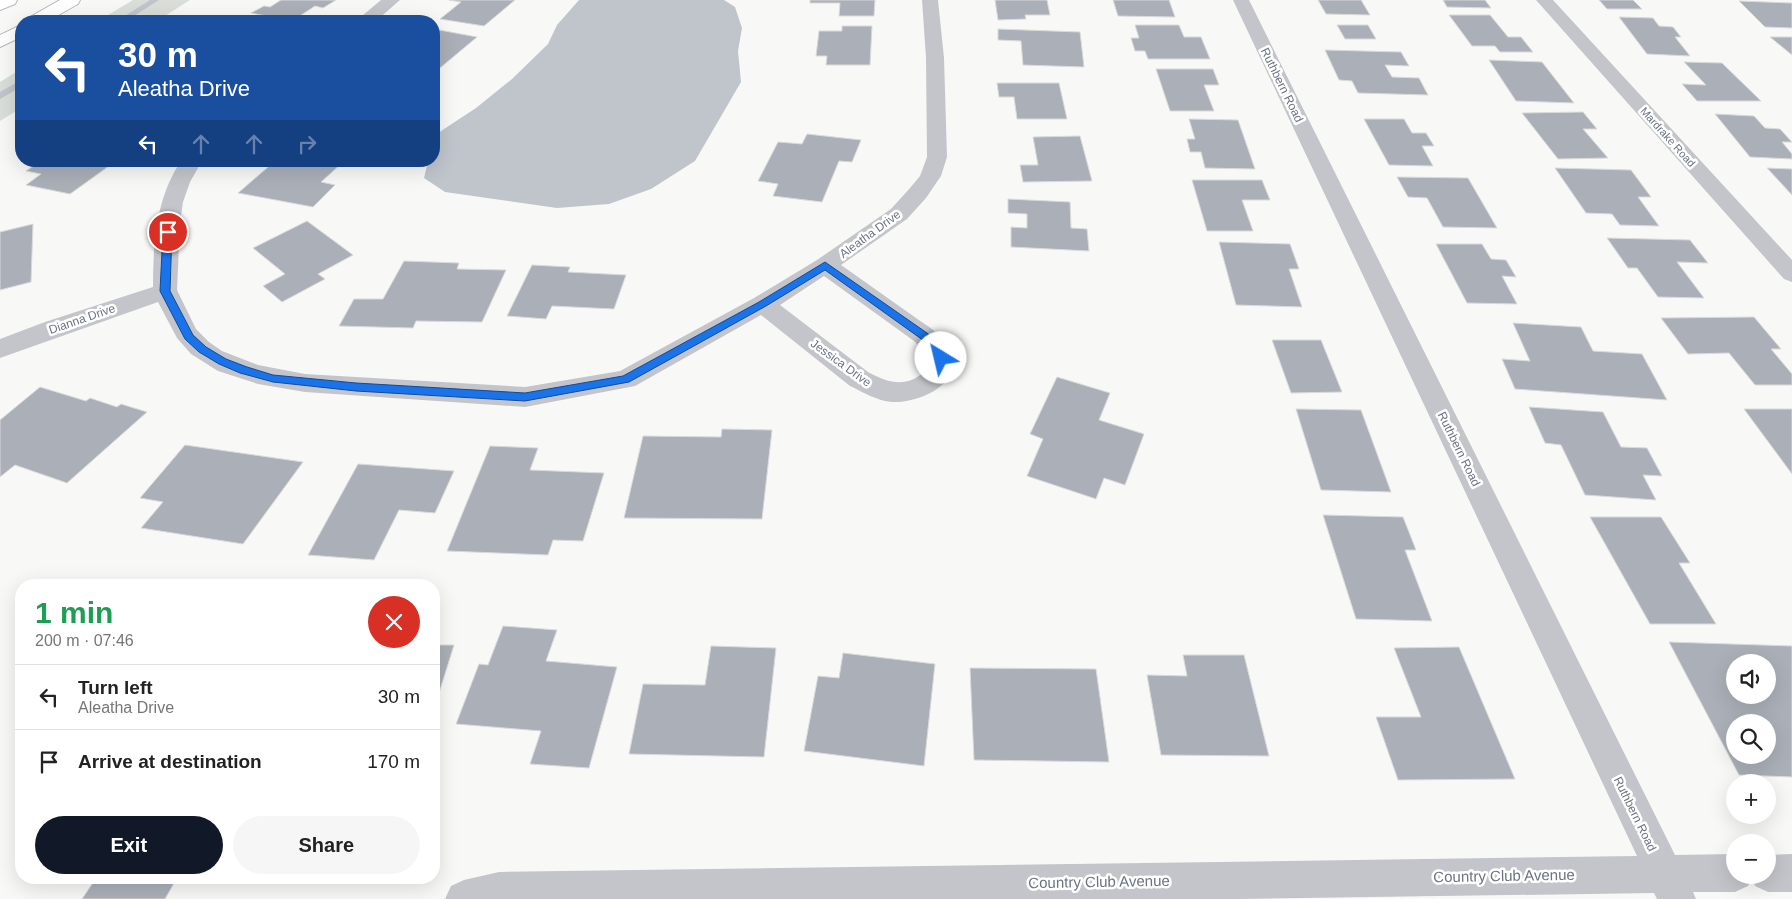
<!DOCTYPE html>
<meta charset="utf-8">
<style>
body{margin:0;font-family:Helvetica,sans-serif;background:#f6f6f6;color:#222;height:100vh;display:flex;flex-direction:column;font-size:19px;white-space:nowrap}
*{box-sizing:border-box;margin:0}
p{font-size:16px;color:#767676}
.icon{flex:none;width:28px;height:28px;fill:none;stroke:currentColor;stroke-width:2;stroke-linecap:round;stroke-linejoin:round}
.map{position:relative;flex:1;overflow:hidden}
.drawer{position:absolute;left:15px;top:579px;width:425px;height:305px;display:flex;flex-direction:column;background:#fff;border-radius:20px;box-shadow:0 5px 20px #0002}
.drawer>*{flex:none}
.banner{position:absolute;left:15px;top:15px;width:425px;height:152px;border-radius:20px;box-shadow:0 5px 20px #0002;background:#1a4fa0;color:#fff;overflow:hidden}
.buttons{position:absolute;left:1726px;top:654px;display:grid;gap:10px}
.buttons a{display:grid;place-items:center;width:50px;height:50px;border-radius:50%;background:#fff;box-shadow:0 5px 20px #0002;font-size:25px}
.pin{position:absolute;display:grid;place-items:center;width:42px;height:42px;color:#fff;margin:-21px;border:2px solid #fff;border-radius:50%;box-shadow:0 1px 5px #0007}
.me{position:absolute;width:55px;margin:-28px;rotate:324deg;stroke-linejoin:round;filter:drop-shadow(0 0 4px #0008)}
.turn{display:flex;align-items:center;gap:18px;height:105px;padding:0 20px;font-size:22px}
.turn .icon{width:65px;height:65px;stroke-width:2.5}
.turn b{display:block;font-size:35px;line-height:42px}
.lanes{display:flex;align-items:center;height:48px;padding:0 20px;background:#0003;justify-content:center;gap:25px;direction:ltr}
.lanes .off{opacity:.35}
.round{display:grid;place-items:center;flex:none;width:52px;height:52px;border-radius:26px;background:#f6f6f6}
.summary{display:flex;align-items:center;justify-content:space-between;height:85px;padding:0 20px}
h1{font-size:30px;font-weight:600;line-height:38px;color:#1e9e55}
.cta{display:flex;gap:10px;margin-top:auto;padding:10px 20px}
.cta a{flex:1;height:58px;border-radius:30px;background:#111827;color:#fff;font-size:20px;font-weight:600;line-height:58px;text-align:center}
.cta a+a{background:#f6f6f6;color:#222}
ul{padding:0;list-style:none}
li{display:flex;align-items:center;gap:15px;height:65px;padding:0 20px;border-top:1px solid #e0e0e0}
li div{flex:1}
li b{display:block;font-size:19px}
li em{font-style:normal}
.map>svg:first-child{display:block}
.green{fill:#d9dfd8}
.water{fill:#bfc5cb}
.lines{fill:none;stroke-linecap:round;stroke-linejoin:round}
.stream{fill:#bfc5cb;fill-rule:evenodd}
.building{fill:#abafb8;stroke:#dadad9;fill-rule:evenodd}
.primary-casing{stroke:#b7b9be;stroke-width:2}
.minor{fill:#c3c5ca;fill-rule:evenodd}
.primary{fill:#fff;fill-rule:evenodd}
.route{fill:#1a73e8;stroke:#114b97}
.labels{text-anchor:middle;stroke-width:5;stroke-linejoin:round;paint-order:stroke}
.far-street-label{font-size:11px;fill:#6b7384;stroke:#fff}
.street-label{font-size:12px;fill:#6b7384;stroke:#fff}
.near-street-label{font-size:15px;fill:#6b7384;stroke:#fff}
</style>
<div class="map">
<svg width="1792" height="899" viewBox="0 0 1792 899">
<rect width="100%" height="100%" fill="#f8f9f7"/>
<!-- green -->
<g class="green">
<polygon points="133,0 190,0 157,21 98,21"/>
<polygon points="21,69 21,108 0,121 0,82"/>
</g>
<!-- water -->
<polygon class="water" points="579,0 724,0 735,7 742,28 738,51 741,82 695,161 651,189 609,204 557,208 445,192 424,178 428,161 434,161 434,145 438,133 476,108 512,79 548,44 557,25"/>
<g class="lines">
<!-- stream -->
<g class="stream">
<polygon points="150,0 159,0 126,21 117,21"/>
<polygon points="21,80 21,87 0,99 0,92"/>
</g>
</g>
<!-- building -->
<g class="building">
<polygon points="281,0 336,0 323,8 315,6 292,21 251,13 264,6 270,7"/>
<polygon points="449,0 515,0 484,26 440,19 461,2"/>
<polygon points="810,0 875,0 874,16 839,16 840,3 810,3"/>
<polygon points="995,0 1047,0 1050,15 1025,15 1026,19 998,20"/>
<polygon points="1113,0 1169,0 1175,17 1118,16"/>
<polygon points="1318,0 1361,0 1370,15 1326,14"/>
<polygon points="1443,0 1485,0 1491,8 1447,7"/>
<polygon points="1599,0 1633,0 1642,9 1607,9"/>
<polygon points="1739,1 1792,3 1792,28 1765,27"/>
<polygon points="1449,15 1490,15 1508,37 1521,37 1533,52 1500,52 1495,46 1472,46"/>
<polygon points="1619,17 1653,18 1659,26 1673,27 1681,37 1675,37 1690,56 1647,54"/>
<polygon points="1135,25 1179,25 1184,37 1201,37 1210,59 1148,59 1145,51 1135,51 1131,38 1139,38"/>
<polygon points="1337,25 1368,25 1376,39 1345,39"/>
<polygon points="842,26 872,26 870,65 826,65 827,56 816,56 819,31 842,31"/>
<polygon points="434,29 477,37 434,73"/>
<polygon points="998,29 1080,32 1084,67 1023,65 1021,41 998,40"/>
<polygon points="1770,37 1792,37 1792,55"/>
<polygon points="1325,50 1401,52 1409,66 1385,65 1392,77 1419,78 1428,95 1358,93 1352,81 1339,80"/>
<polygon points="1489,60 1542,62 1574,103 1516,101"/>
<polygon points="1684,62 1722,63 1761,101 1697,101 1682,84 1706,85"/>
<polygon points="1156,69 1213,69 1219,85 1204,85 1214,111 1170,111"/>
<polygon points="997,83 1059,83 1067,119 1017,119 1014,97 999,97"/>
<polygon points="1583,112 1597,129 1583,129 1608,158 1558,159 1522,113"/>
<polygon points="1715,114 1754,116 1765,128 1780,129 1792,142 1782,142 1792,154 1792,159 1750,157"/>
<polygon points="1189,119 1238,120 1255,169 1205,168 1201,152 1190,152 1187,139 1195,139"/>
<polygon points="1364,119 1404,119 1412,133 1426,133 1434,146 1422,146 1433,166 1389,165"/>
<polygon points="807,134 861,140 852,162 839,161 822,202 773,196 778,184 758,181 778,142 802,144"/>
<polygon points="1080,136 1092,181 1023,182 1020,165 1038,165 1033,137"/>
<polygon points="41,161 116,161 70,194 26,185 41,174 26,171"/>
<polygon points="275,161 332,161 342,163 321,182 335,185 313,207 238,193"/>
<polygon points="1555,168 1631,170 1651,197 1638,197 1659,226 1620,225 1612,214 1586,213"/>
<polygon points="1767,168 1792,169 1792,195"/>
<polygon points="1397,177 1468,178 1497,228 1443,227 1427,198 1408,197"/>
<polygon points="1192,180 1262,180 1270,200 1242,200 1253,231 1207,231"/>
<polygon points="1008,199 1070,202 1071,228 1087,229 1089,251 1011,247 1011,227 1027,228 1027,214 1008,213"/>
<polygon points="307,221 353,255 318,274 325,279 282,302 263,286 285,274 253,248"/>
<polygon points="33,224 31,282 0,290 0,232"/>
<polygon points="1607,238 1690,240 1708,263 1677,262 1704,298 1658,297 1637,268 1628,268"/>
<polygon points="1219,242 1290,244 1299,269 1289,269 1302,307 1236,305"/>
<polygon points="1436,244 1482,244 1491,259 1506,260 1516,277 1502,276 1517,304 1467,303"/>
<polygon points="404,261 459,263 457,269 506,270 482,322 416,321 413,328 339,326 354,299 383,299"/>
<polygon points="532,265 570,267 568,272 626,275 614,309 552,306 546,319 507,316"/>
<polygon points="1754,317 1781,349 1771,349 1792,374 1792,385 1755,385 1729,353 1688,354 1661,318"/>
<polygon points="1513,323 1581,327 1593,351 1642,354 1667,400 1515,389 1502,359 1530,361"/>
<polygon points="1272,340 1321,340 1342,392 1291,393"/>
<polygon points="1057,377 1110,393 1099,420 1144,434 1125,485 1104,478 1096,499 1027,476 1043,439 1030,434"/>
<polygon points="40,387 86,401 90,398 117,407 121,404 147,412 67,483 15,465 0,477 0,420"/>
<polygon points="1529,407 1603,412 1621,447 1647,448 1662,476 1643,475 1656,500 1585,495 1561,445 1545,443"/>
<polygon points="1296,409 1361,410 1391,492 1321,490"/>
<polygon points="1744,409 1792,409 1792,474"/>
<polygon points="722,429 772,430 762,519 624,518 643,436 721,437"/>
<polygon points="185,445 303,462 243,544 141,528 163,502 140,498"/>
<polygon points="490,446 538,448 530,470 604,473 583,541 553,540 548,555 447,551"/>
<polygon points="358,464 454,471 435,513 399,510 374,560 308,555"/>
<polygon points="1323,515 1403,517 1416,550 1405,550 1432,621 1356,619"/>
<polygon points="1590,517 1661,517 1690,563 1679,563 1716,624 1650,624"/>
<polygon points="503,626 557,630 546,661 617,667 589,768 530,764 541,731 456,724 479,664 488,665"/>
<path d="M1669,642l123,4v131l-53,-2zM1735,662h33v33h-33zM1735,722h33v33h-33z"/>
<polygon points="434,645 454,645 434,709"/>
<polygon points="711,646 776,648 764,757 629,754 643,684 705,685"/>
<polygon points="1459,647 1515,779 1398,780 1376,717 1421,717 1394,648"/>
<polygon points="843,653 935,664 924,766 804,751 818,676 839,678"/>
<polygon points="1183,655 1244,655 1269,756 1161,755 1147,675 1187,676"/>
<polygon points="970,668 1096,669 1109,762 974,760"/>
<polygon points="96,878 177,878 165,899 82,899"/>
</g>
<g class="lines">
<!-- primary casing -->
<g class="primary-casing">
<g id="primary">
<polygon points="0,0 17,0 15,4 0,10"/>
<polygon points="60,0 80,0 78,4 48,21 27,21 30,17"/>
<polygon points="21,25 21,37 0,47 0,35"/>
</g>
</g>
<!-- minor -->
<g class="minor">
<polygon points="381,0 400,0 376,21 356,21"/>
<path d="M922,0h16l6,58 3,99 -6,19 -15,22 -19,21 -66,46c23,16 45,32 68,48 12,9 27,17 36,28 27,37 -20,62 -53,61 -15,-1 -29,-10 -42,-16l-89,-71 -126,71 -110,21 -220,-15 -47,-8 -40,-13 -27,-17 -14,-16 -19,-36 -158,56v-19l45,-17 108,-35c0,-44 3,-89 28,-126h21l-12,21 -7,20 -3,21 -3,67 19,39 13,13 13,9 36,14 47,9 220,13 95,-16 134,-73 63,-38 74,-51 19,-21 10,-12 7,-19 -1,-99zM824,276l90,65c10,9 16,15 13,29 -21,18 -36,14 -59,2l-88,-67z"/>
<polygon points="1233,0 1249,0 1675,855 1735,854 1735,875 1768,875 1768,855 1792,854 1792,892 1768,892 1755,886 1752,878 1748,886 1735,892 1693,892 1696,899 1657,899 1654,893 1239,899 445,899 451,886 464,880 499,872 1637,856"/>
<polygon points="1536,0 1553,0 1792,260 1792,282 1784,279"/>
</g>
<!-- primary -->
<use href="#primary" class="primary"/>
</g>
<!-- route -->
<polygon class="route" points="168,229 172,232 170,291 193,335 206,347 226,359 247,367 273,375 356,383 525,393 623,376 759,302 825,262 927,333 940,345 946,358 941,362 937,361 932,350 920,338 825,270 766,306 629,382 525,401 356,391 273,382 240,373 219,364 199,352 185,339 160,291 163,232"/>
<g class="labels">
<!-- far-street labels -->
<g class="far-street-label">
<text transform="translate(1668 137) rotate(48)" y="4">Mardrake Road</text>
</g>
<!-- street labels -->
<g class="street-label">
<text transform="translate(1282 85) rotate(64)" y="4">Ruthbern Road</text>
<text transform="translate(870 234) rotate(-36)" y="4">Aleatha Drive</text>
<text transform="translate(82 319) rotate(-19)" y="4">Dianna Drive</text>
<text transform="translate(841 363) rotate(36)" y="4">Jessica Drive</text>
<text transform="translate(1459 449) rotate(64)" y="4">Ruthbern Road</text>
<text transform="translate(1635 814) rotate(64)" y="4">Ruthbern Road</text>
</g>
<!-- near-street labels -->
<g class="near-street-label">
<text transform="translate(1504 876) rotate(-1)" y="5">Country Club Avenue</text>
<text transform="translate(1099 882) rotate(-1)" y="5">Country Club Avenue</text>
</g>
</g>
</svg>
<div class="buttons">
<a><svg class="icon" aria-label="sound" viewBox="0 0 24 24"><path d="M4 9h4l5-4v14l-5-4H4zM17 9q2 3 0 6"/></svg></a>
<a><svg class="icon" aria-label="search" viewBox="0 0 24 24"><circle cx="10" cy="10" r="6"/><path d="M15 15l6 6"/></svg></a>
<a>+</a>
<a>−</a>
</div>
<div class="pin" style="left:168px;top:232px;background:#d93025"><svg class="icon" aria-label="arrive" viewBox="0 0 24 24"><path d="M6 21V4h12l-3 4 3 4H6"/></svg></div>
<svg class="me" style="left:941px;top:358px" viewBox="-20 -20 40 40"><circle r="19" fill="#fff"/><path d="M0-13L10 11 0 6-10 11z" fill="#1a73e8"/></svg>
<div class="banner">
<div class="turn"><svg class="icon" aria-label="left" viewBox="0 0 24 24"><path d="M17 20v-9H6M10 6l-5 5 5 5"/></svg><div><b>30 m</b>Aleatha Drive</div></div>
<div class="lanes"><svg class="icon" aria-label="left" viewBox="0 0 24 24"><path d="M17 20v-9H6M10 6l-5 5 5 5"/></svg><svg class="icon off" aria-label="ahead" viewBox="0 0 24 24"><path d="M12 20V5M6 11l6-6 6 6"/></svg><svg class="icon off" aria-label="ahead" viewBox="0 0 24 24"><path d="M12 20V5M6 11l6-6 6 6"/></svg><svg class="icon off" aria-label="right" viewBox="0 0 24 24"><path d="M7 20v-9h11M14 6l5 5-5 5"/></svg></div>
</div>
<section class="drawer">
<div class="summary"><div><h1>1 min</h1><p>200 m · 07:46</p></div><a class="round" style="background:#d93025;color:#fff"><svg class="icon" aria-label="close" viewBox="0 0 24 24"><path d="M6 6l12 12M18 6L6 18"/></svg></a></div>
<ul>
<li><svg class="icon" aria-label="left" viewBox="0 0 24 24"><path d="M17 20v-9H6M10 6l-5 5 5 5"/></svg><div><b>Turn left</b><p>Aleatha Drive</p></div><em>30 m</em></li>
<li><svg class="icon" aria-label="arrive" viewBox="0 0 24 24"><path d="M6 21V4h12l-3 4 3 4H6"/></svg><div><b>Arrive at destination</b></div><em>170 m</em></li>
</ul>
<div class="cta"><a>Exit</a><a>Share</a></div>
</section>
</div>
